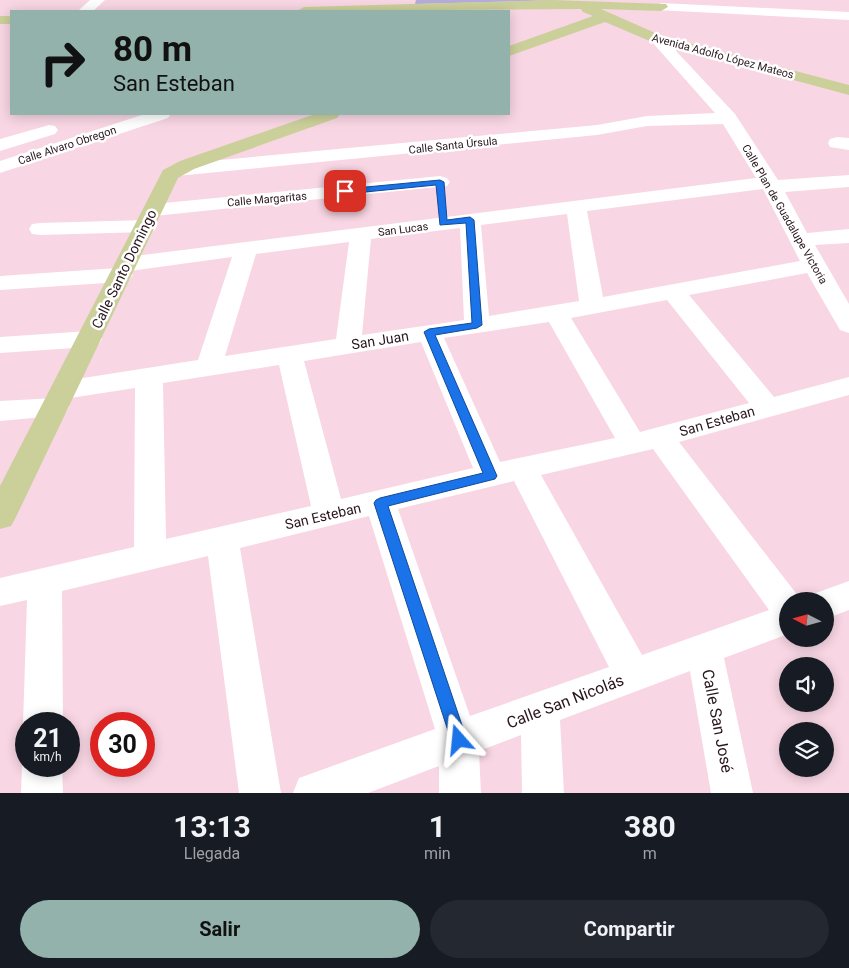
<!DOCTYPE html>
<html lang="es">
<meta charset="utf-8">
<style>
body{margin:0;font-family:Roboto,sans-serif;background:#242831;color:#f1f3f6;height:100vh;display:flex;flex-direction:column;font-size:19px;white-space:nowrap}
*{box-sizing:border-box;margin:0}
p{font-size:16px;color:#9ea1a6}
.icon{flex:none;width:28px;height:28px;fill:none;stroke:currentColor;stroke-width:2;stroke-linecap:round;stroke-linejoin:round}
.map{position:relative;height:793px;overflow:hidden}
.panel{display:flex;flex-direction:column;background:#171b24;flex:1}
.panel>*{flex:none}
.hud{position:absolute;left:10px;top:10px;width:500px;height:105px;border-radius:0px;box-shadow:0 2px 12px #0003;background:#93b2ac;color:#111;overflow:hidden}
.needle{width:32px;rotate:276deg}
.controls{position:absolute;left:779px;top:592px;display:grid;gap:10px}
.controls a{display:grid;place-items:center;width:55px;height:55px;border-radius:50%;background:#171b24;box-shadow:0 2px 12px #0003;font-size:25px}
.speed{position:absolute;left:15px;top:712px;display:flex;gap:10px;font-size:25px;font-weight:700;text-align:center}
.speed>*{display:grid;place-content:center;width:65px;height:65px;border-radius:50%;background:#171b24;box-shadow:0 2px 12px #0003;line-height:1}
.speed small{font-size:12px;font-weight:400}
.speed .limit{border:8px solid #d22;background:#fff;color:#111}
.pin{position:absolute;display:grid;place-items:center;width:42px;height:42px;color:#fff;margin:-21px;border-radius:10px;box-shadow:0 2px 8px #0006}
.me{position:absolute;width:55px;margin:-28px;rotate:342deg;stroke-linejoin:round;filter:drop-shadow(0 0 4px #0008)}
.turn{display:flex;align-items:center;gap:18px;height:105px;padding:0 20px;font-size:22px}
.turn .icon{width:65px;height:65px;stroke-width:2.5}
.turn b{display:block;font-size:35px;line-height:42px}
.eta{display:flex;justify-content:space-evenly;align-items:center;height:85px;text-align:center}
.eta b{font-size:30px;font-weight:700;line-height:35px}
.action{display:flex;gap:10px;margin-top:auto;padding:10px 20px}
.action a{flex:1;height:58px;border-radius:30px;background:#93b2ac;color:#111;font-size:20px;font-weight:700;line-height:58px;text-align:center}
.action a+a{background:#242831;color:#f1f3f6}
.map>svg:first-child{display:block}
.green{fill:#b5acdb}
.lines{fill:none;stroke-linecap:round;stroke-linejoin:round}
.minor{fill:#fff;fill-rule:evenodd}
.major{fill:#cbd09b;fill-rule:evenodd}
.route{fill:#1a73e8;stroke:#114b97}
.labels{text-anchor:middle;stroke-width:5;stroke-linejoin:round;paint-order:stroke}
.far-street-label{font-size:11px;fill:#28151d;stroke:#fff}
.street-label{font-size:14px;fill:#28151d;stroke:#fff}
.near-street-label{font-size:16px;fill:#28151d;stroke:#fff}
</style>
<div class="map">
<svg width="849" height="793" viewBox="0 0 849 793">
<rect width="100%" height="100%" fill="#f8d6e3"/>
<!-- green -->
<polygon class="green" points="416,0 563,0 415,4"/>
<g class="lines">
<!-- minor -->
<g class="minor">
<polygon points="90,0 105,0 93,11 78,11"/>
<polygon points="661,3 849,12 849,20 656,10 654,7"/>
<path d="M657,35l5,1 73,78 43,66 71,-5v12l-64,5 22,41 42,-4v14l-34,2 34,59v29l-9,-3 -33,-57 -118,22 85,102 75,-20v18l-170,47 123,159h-14v33l-64,24 29,135h-42l-21,-122 -130,49 4,73h-42l-1,-58 -42,16 2,42h-42v-27l-71,27h-75l6,-15 136,-49 -66,-213 -129,32 41,245h-42l-31,-237 -146,35 1,133h-37v6l-3,-6 4,-124 -27,6v-28l134,-31 1,-159 -71,11 -10,-3 -4,-6 4,-6 10,-3 134,-21 34,-103 -102,14 3,4 -4,5 -8,2 -121,8v-14l118,-8 -2,-4 3,-5 8,-2 629,-79 -33,-54 -76,2 -50,9 -420,41 -7,-2 -3,-4 3,-4 7,-2 420,-39 50,-9 68,-3 -63,-71 -2,-3 2,-3zM763,189l37,72 -197,36 -16,-86zM567,214l12,87 -90,15 -8,-91zM460,228l4,92 -102,15 9,-96zM349,242l-13,97 -111,17 31,-102zM667,300l82,103 -109,29 -69,-114zM549,322l66,116 -115,24 -56,-124zM421,342l52,126 -132,31 -37,-138zM279,365l32,141 -145,33 -3,-156zM653,449l116,161 -127,45 -101,-180zM514,481l95,186 -139,49 -72,-207z"/>
<polygon points="145,114 171,114 168,118 0,173 0,161"/>
<polygon points="49,125 55,126 58,130 55,134 0,151 0,139"/>
<polygon points="837,137 849,138 849,150 830,147 828,143 830,139"/>
<polygon points="440,176 447,178 450,182 447,186 154,216 147,214 144,210 147,206 154,204"/>
<polygon points="146,220 154,221 157,226 154,231 146,232 40,235 32,234 29,229 32,224 40,223"/>
<polygon points="89,331 98,333 102,339 98,345 89,347 0,353 0,337"/>
<polygon points="55,398 65,400 69,407 65,414 55,416 0,421 0,401"/>
<polygon points="849,581 849,610 825,619 825,601 809,601 813,594"/>
<polygon points="26,755 26,766 62,766 63,793 21,793 22,766"/>
</g>
<!-- major -->
<g class="major">
<polygon points="553,0 666,4 668,7 661,11 601,9 662,36 849,85 849,95 652,42 605,22 509,56 509,46 593,16 583,12 581,9 297,11 304,7"/>
<rect x="0" y="16" width="11" height="8"/>
<polygon points="315,114 340,114 337,118 194,169 178,178 16,517 11,526 0,529 0,486 163,170 180,161"/>
</g>
</g>
<!-- route -->
<polygon class="route" points="440,180 444,182 447,220 470,217 474,220 482,325 477,328 435,335 497,476 495,479 491,480 388,506 467,740 465,746 459,748 453,746 451,740 374,503 376,500 380,498 483,473 424,332 429,329 472,323 466,223 440,225 436,185 345,194 340,191 345,189"/>
<g class="labels">
<!-- far-street labels -->
<g class="far-street-label">
<text transform="translate(723 56) rotate(15)" y="4">Avenida Adolfo López Mateos</text>
<text transform="translate(67 145) rotate(-18)" y="4">Calle Alvaro Obregon</text>
<text transform="translate(453 145) rotate(-6)" y="4">Calle Santa Úrsula</text>
<text transform="translate(267 199) rotate(-5)" y="4">Calle Margaritas</text>
<text transform="translate(785 214) rotate(60)" y="4">Calle Plan de Guadalupe Victoria</text>
<text transform="translate(403 229) rotate(-7)" y="4">San Lucas</text>
</g>
<!-- street labels -->
<g class="street-label">
<text transform="translate(124 269) rotate(-64)" y="5">Calle Santo Domingo</text>
<text transform="translate(380 340) rotate(-9)" y="5">San Juan</text>
<text transform="translate(717 421) rotate(-16)" y="5">San Esteban</text>
<text transform="translate(323 516) rotate(-13)" y="5">San Esteban</text>
</g>
<!-- near-street labels -->
<g class="near-street-label">
<text transform="translate(565 701) rotate(-21)" y="6">Calle San Nicolás</text>
<text transform="translate(718 721) rotate(79)" y="6">Calle San José</text>
</g>
</g>
</svg>
<div class="controls">
<a><svg class="needle" viewBox="-14 -14 28 28"><path d="M0-13l5 13h-10z" fill="#e53935"/><path d="M0 13l5-13h-10z" fill="#9ea1a6"/></svg></a>
<a><svg class="icon" aria-label="sound" viewBox="0 0 24 24"><path d="M4 9h4l5-4v14l-5-4H4zM17 9q2 3 0 6"/></svg></a>
<a><svg class="icon" aria-label="layers" viewBox="0 0 24 24"><path d="M12 4l9 5-9 5-9-5zM3 14l9 5 9-5"/></svg></a>
</div>
<div class="speed"><div>21<small>km/h</small></div><div class="limit">30</div></div>
<div class="pin" style="left:345px;top:191px;background:#d93025"><svg class="icon" aria-label="arrive" viewBox="0 0 24 24"><path d="M6 21V4h12l-3 4 3 4H6"/></svg></div>
<svg class="me" style="left:459px;top:740px" viewBox="-20 -20 40 40"><path d="M0-17L14 15 0 8-14 15z" fill="#1a73e8" stroke="#fff" stroke-width="4"/></svg>
<div class="hud">
<div class="turn"><svg class="icon" aria-label="right" viewBox="0 0 24 24"><path d="M7 20v-9h11M14 6l5 5-5 5"/></svg><div><b>80 m</b>San Esteban</div></div>
</div>
</div>
<section class="panel">
<div class="eta">
<div><b>13:13</b><p>Llegada</p></div>
<div><b>1</b><p>min</p></div>
<div><b>380</b><p>m</p></div>
</div>
<div class="action"><a>Salir</a><a>Compartir</a></div>
</section>
